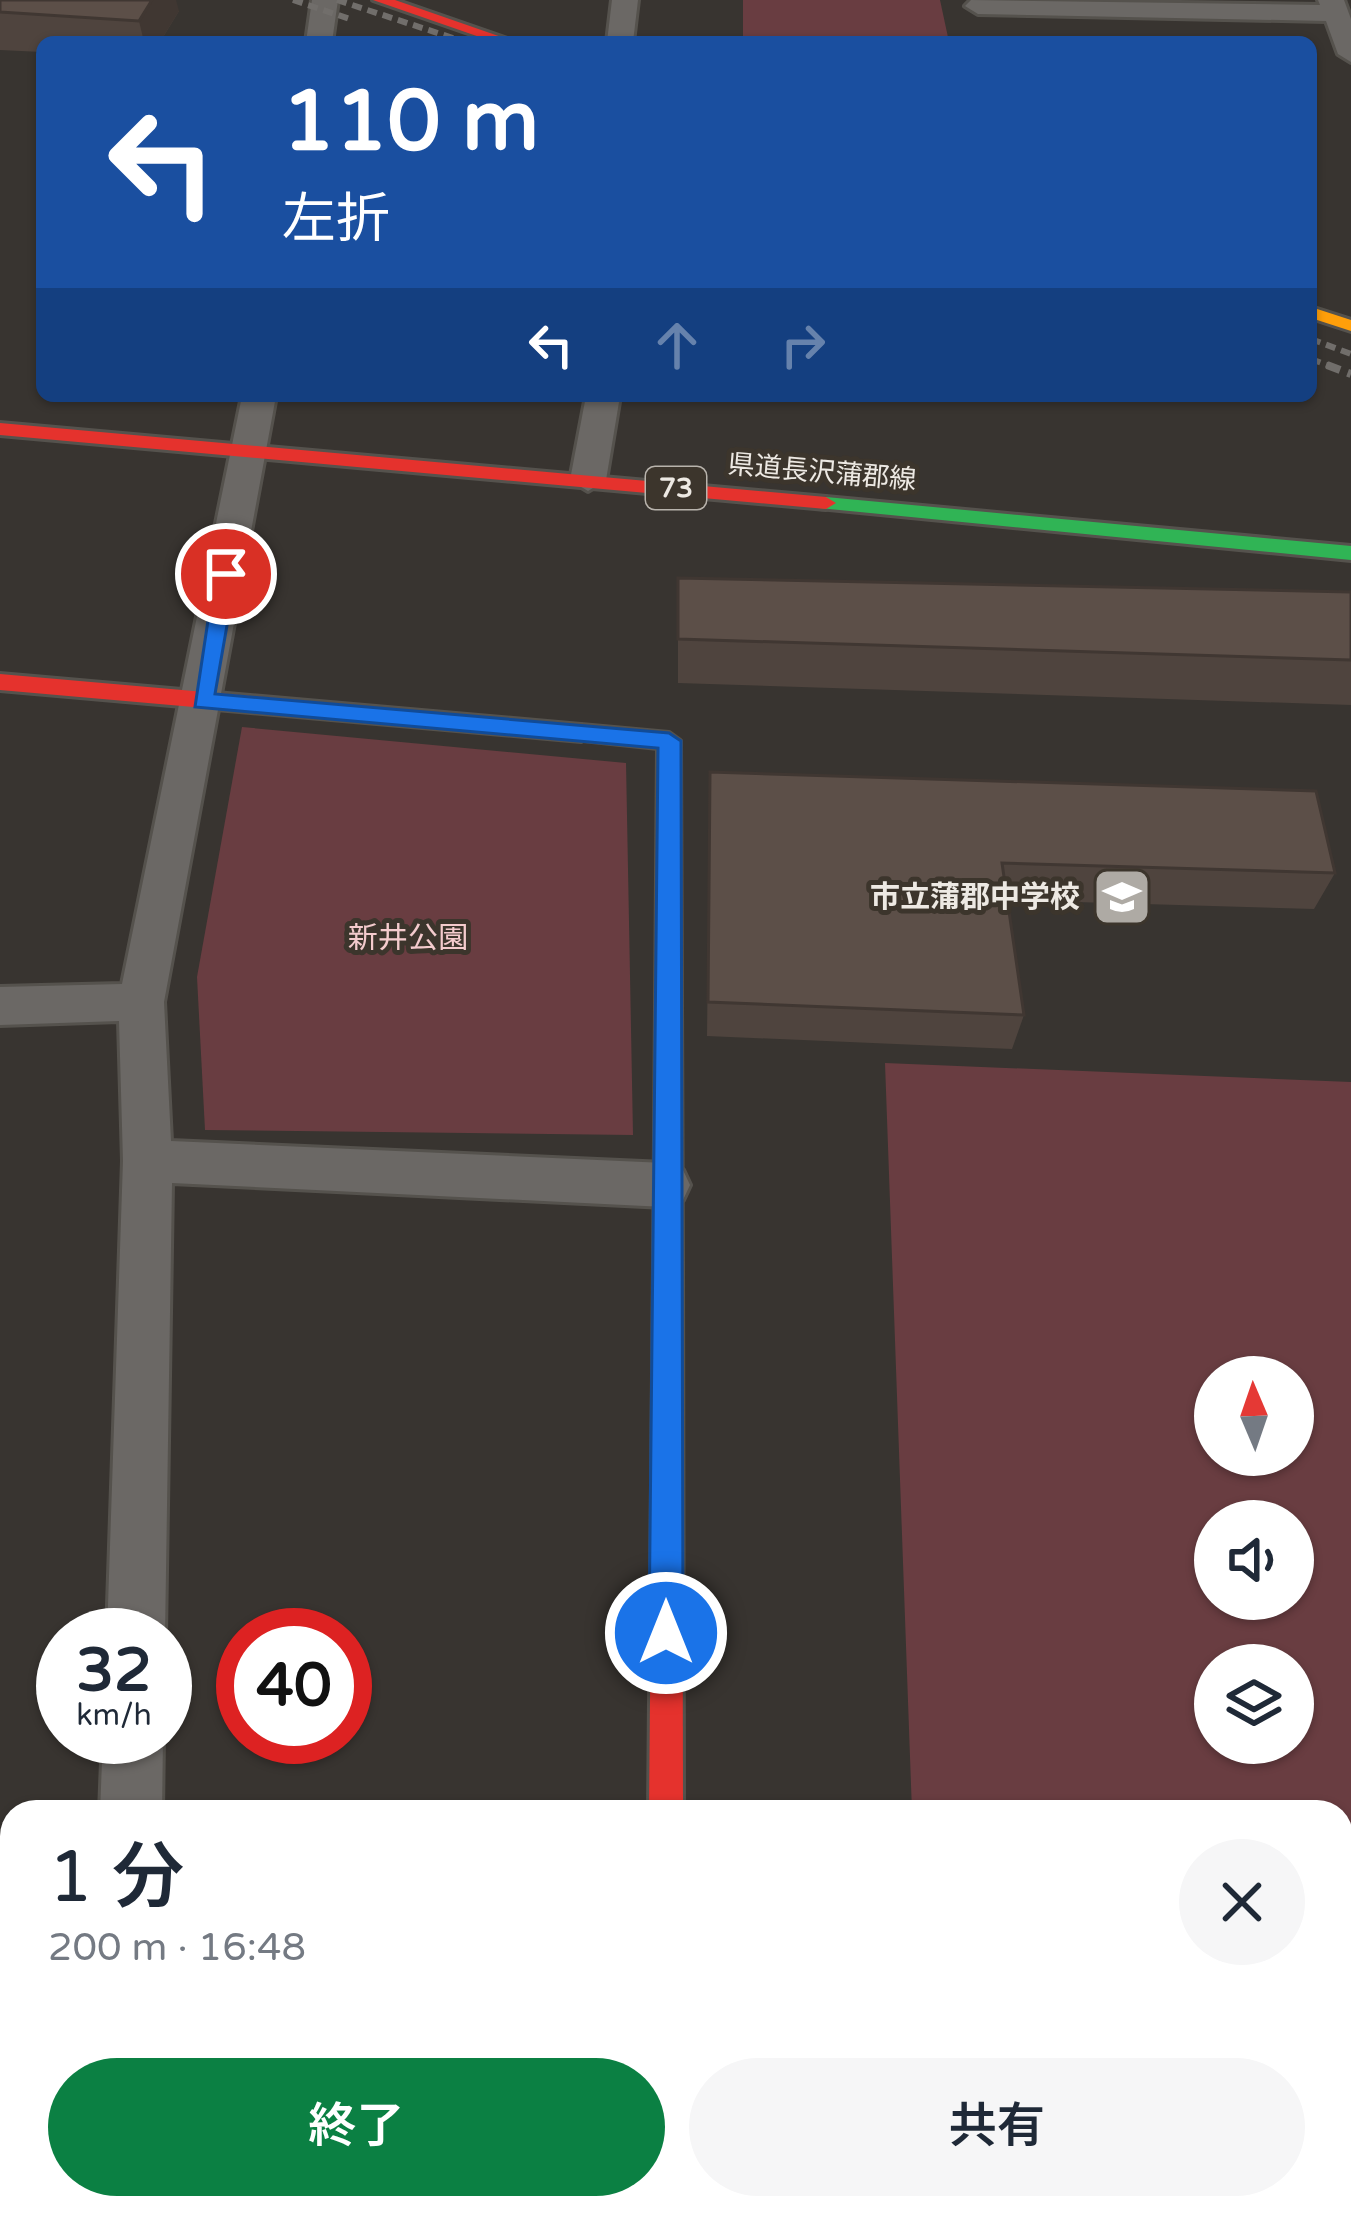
<!DOCTYPE html>
<html lang="ja">
<meta charset="utf-8">
<style>
body{margin:0;font-family:"Varela Round","Noto Sans JP",sans-serif;background:#f6f6f7;color:#1f2937;height:100vh;display:flex;flex-direction:column;font-size:45px;white-space:nowrap}
*{box-sizing:border-box;margin:0}
p{font-size:39px;color:#747a83}
.icon{flex:none;width:66px;height:66px;fill:none;stroke:currentColor;stroke-width:2;stroke-linecap:round;stroke-linejoin:round}
.map{position:relative;flex:1;overflow:hidden}
.panel{position:absolute;left:0px;top:1800px;width:1353px;height:420px;display:flex;flex-direction:column;background:#fff;border-radius:36px 36px 0 0;box-shadow:0 3px 9px #0004}
.panel>*{flex:none}
.top-card{position:absolute;left:36px;top:36px;width:1281px;height:366px;border-radius:18px;box-shadow:0 3px 9px #0004;background:#1a4fa0;color:#fff;overflow:hidden}
.needle{width:78px;rotate:358deg}
.tools{position:absolute;left:1194px;top:1356px;display:grid;gap:24px}
.tools a{display:grid;place-items:center;width:120px;height:120px;border-radius:50%;background:#fff;box-shadow:0 3px 9px #0004;font-size:60px}
.speed{position:absolute;left:36px;top:1608px;display:flex;gap:24px;font-size:60px;font-weight:700;text-align:center}
.speed>*{display:grid;place-content:center;width:156px;height:156px;border-radius:50%;background:#fff;box-shadow:0 3px 9px #0004;line-height:1}
.speed small{font-size:30px;font-weight:400}
.speed .limit{border:18px solid #d22;background:#fff;color:#111}
.pin{position:absolute;display:grid;place-items:center;width:102px;height:102px;color:#fff;margin:-51px;border:6px solid #fff;border-radius:50%;box-shadow:0 3px 12px #0007}
.me{position:absolute;width:132px;margin:-66px;rotate:0deg;stroke-linejoin:round;filter:drop-shadow(0 0 9px #0008)}
.turn{display:flex;align-items:center;gap:42px;height:252px;padding:0 48px;font-size:54px}
.turn .icon{width:156px;height:156px;stroke-width:2.5}
.turn b{display:block;font-size:84px;line-height:102px}
.lanes{display:flex;align-items:center;height:114px;padding:0 48px;background:#0003;justify-content:center;gap:60px;direction:ltr}
.lanes .off{opacity:.35}
.round{display:grid;place-items:center;flex:none;width:126px;height:126px;border-radius:63px;background:#f6f6f7}
.summary{display:flex;align-items:center;justify-content:space-between;height:204px;padding:0 48px}
h1{font-size:72px;font-weight:600;line-height:90px}
.cta{display:flex;gap:24px;margin-top:auto;padding:24px 48px}
.cta a{flex:1;height:138px;border-radius:72px;background:#0b8043;color:#fff;font-size:48px;font-weight:600;line-height:138px;text-align:center}
.cta a+a{background:#f6f6f7;color:#1f2937}
.map>svg:first-child{display:block}
.green{fill:#693d41;fill-rule:evenodd}
.lines{fill:none;stroke-linecap:round;stroke-linejoin:round}
.street-casing{stroke:#55524d;stroke-width:6}
.fast-casing{stroke:#55524d;stroke-width:6}
.slow-casing{stroke:#55524d;stroke-width:6}
.jam-casing{stroke:#55524d;stroke-width:6}
.street{fill:#6b6865;fill-rule:evenodd}
.fast{fill:#30b455;fill-rule:evenodd}
.slow{fill:#ff9f0a;fill-rule:evenodd}
.jam{fill:#e5322d;fill-rule:evenodd}
.rail-far1{stroke:#716e6b;stroke-width:6;stroke-dasharray:10 6;stroke-linecap:butt}
.rail{stroke:#716e6b;stroke-width:8;stroke-dasharray:14 8;stroke-linecap:butt}
.wall{fill:#4f443e}
.shaded-wall{fill:#403732}
.building{fill:#5c4f48;stroke:#403732;stroke-width:3}
.route{fill:#1a73e8;stroke:#114b97;stroke-width:3}
.labels{text-anchor:middle;stroke-width:10;stroke-linejoin:round;paint-order:stroke}
.far-street-label{font-size:27px;fill:#ede9e3;stroke:#3c352c}
.shield{fill:#3c352c;stroke:#b8b3ac;stroke-width:3}
.shield-label{font-size:27px;font-weight:bold;fill:#ede9e3}
.poi-label{font-size:30px;font-weight:bold;fill:#ede9e3;stroke:#3c352c;text-anchor:end}
.park-label{font-size:30px;fill:#f4cbcd;stroke:#3c352c}
</style>
<div class="map">
<svg width="1351" height="2220" viewBox="0 0 1351 2220">
<rect width="100%" height="100%" fill="#383430"/>
<!-- green -->
<g class="green">
<polygon points="743,0 940,0 949,42 743,42"/>
<polygon points="242,727 626,763 633,1135 205,1130 197,977"/>
<path d="M885,1063l466,19v855h-10v-125h-429zM1215,1377h78v78h-78zM1215,1521h78v78h-78zM1215,1665h78v78h-78z"/>
</g>
<g class="lines">
<!-- street casing -->
<g class="street-casing">
<g id="street">
<polygon points="312,0 338,0 332,42 306,42"/>
<polygon points="612,0 638,0 633,42 607,42"/>
<polygon points="1318,0 1344,0 1351,19 1351,62 1338,54 1326,21 978,14 965,6 971,0 1320,5"/>
<polygon points="242,396 276,396 164,1002 171,1141 665,1163 683,1170 690,1185 683,1200 665,1207 172,1183 165,1635 107,1635 123,1161 119,1021 0,1025 0,987 122,984"/>
<polygon points="586,396 620,396 606,480 588,491 570,480"/>
<polygon points="103,1737 163,1737 162,1812 100,1812"/>
<polygon points="0,1974 12,1975 12,2041 0,2040"/>
<polygon points="1341,2052 1351,2053 1351,2121 1341,2120"/>
<polygon points="64,2208 134,2208 133,2220 63,2220"/>
</g>
</g>
<!-- fast casing -->
<g class="fast-casing">
<g id="fast">
<polygon points="826,497 1351,546 1351,560 819,508 819,498"/>
<polygon points="581,725 669,733 680,741 682,1264 678,1273 668,1277 658,1273 654,1264 658,748 573,739 570,733"/>
</g>
</g>
<!-- slow casing -->
<g class="slow-casing">
<polygon id="slow" points="1311,307 1351,320 1351,331 1311,318"/>
</g>
<!-- jam casing -->
<g class="jam-casing">
<g id="jam">
<polygon points="373,0 395,0 516,42 494,42"/>
<polygon points="0,423 826,497 836,503 826,509 0,435"/>
<polygon points="0,674 581,725 592,733 581,741 0,690"/>
<polygon points="668,1251 678,1255 682,1264 683,1812 649,1812 654,1264 658,1255"/>
</g>
</g>
<!-- street -->
<use href="#street" class="street"/>
<!-- fast -->
<use href="#fast" class="fast"/>
<!-- slow -->
<use href="#slow" class="slow"/>
<!-- jam -->
<use href="#jam" class="jam"/>
<!-- rail-far1 -->
<g class="rail-far1">
<polyline points="293,0 350,19"/>
<polyline points="337,0 465,42"/>
<polyline points="1311,339 1351,354"/>
<polyline points="1311,359 1335,368"/>
</g>
<!-- rail -->
<polyline class="rail" points="1327,365 1351,374"/>
</g>
<!-- wall -->
<g class="wall">
<polygon points="0,0 179,11 160,42 42,42 42,52 0,50"/>
<polygon points="678,578 1351,592 1351,705 678,683"/>
<polygon points="710,772 1335,873 1314,909 1007,900 1024,1015 1012,1049 707,1036"/>
</g>
<!-- shaded-wall -->
<polygon class="shaded-wall" points="152,0 176,0 179,11 160,42 144,42 139,21"/>
<!-- building -->
<g class="building">
<polygon points="0,0 152,0 139,21 0,12"/>
<polygon points="678,578 1351,592 1351,660 678,639"/>
<polygon points="710,772 1316,791 1335,873 1002,863 1024,1015 708,1002"/>
</g>
<!-- route -->
<polygon class="route" points="226,567 236,574 215,694 669,733 681,741 683,1633 678,1645 666,1650 654,1645 649,1633 658,748 195,707 215,574"/>
<!-- icons -->
<defs>
<g id="school-square" transform="scale(3)"><rect x="-9" y="-9" width="18" height="18" rx="4" fill="#aeaaa4" stroke="#3c352c"/><path d="M0-5L7-2L0 1L-7-2ZM-4 1L0 2.5L4 1V4Q0 6-4 4Z" fill="#fff"/></g>
</defs>
<g fill-rule="evenodd">
<use href="#school-square" x="1122" y="897"/>
</g>
<g class="labels">
<!-- far-street labels -->
<g class="far-street-label">
<text transform="translate(822 472) rotate(5)" y="9">県道長沢蒲郡線</text>
</g>
<!-- shield labels -->
<rect class="shield" x="646" y="467" width="60" height="42" rx="9"/>
<g class="shield-label">
<text x="676" y="497">73</text>
</g>
<!-- poi labels -->
<g class="poi-label">
<text x="1080" y="907">市立蒲郡中学校</text>
</g>
<!-- park labels -->
<g class="park-label">
<text x="408" y="948">新井公園</text>
</g>
</g>
</svg>
<div class="tools">
<a><svg class="needle" viewBox="-14 -14 28 28"><path d="M0-13l5 13h-10z" fill="#e53935"/><path d="M0 13l5-13h-10z" fill="#747a83"/></svg></a>
<a><svg class="icon" aria-label="sound" viewBox="0 0 24 24"><path d="M4 9h4l5-4v14l-5-4H4zM17 9q2 3 0 6"/></svg></a>
<a><svg class="icon" aria-label="layers" viewBox="0 0 24 24"><path d="M12 4l9 5-9 5-9-5zM3 14l9 5 9-5"/></svg></a>
</div>
<div class="speed"><div>32<small>km/h</small></div><div class="limit">40</div></div>
<div class="pin" style="left:226px;top:574px;background:#d93025"><svg class="icon" aria-label="arrive" viewBox="0 0 24 24"><path d="M6 21V4h12l-3 4 3 4H6"/></svg></div>
<svg class="me" style="left:666px;top:1633px" viewBox="-20 -20 40 40"><circle r="17" fill="#1a73e8" stroke="#fff" stroke-width="3"/><path d="M0-11L8 9 0 5-8 9z" fill="#fff"/></svg>
<div class="top-card">
<div class="turn"><svg class="icon" aria-label="left" viewBox="0 0 24 24"><path d="M17 20v-9H6M10 6l-5 5 5 5"/></svg><div><b>110 m</b>左折</div></div>
<div class="lanes"><svg class="icon" aria-label="left" viewBox="0 0 24 24"><path d="M17 20v-9H6M10 6l-5 5 5 5"/></svg><svg class="icon off" aria-label="ahead" viewBox="0 0 24 24"><path d="M12 20V5M6 11l6-6 6 6"/></svg><svg class="icon off" aria-label="right" viewBox="0 0 24 24"><path d="M7 20v-9h11M14 6l5 5-5 5"/></svg></div>
</div>
<section class="panel">
<div class="summary"><div><h1>1 分</h1><p>200 m · 16:48</p></div><a class="round"><svg class="icon" aria-label="close" viewBox="0 0 24 24"><path d="M6 6l12 12M18 6L6 18"/></svg></a></div>
<div class="cta"><a>終了</a><a>共有</a></div>
</section>
</div>
